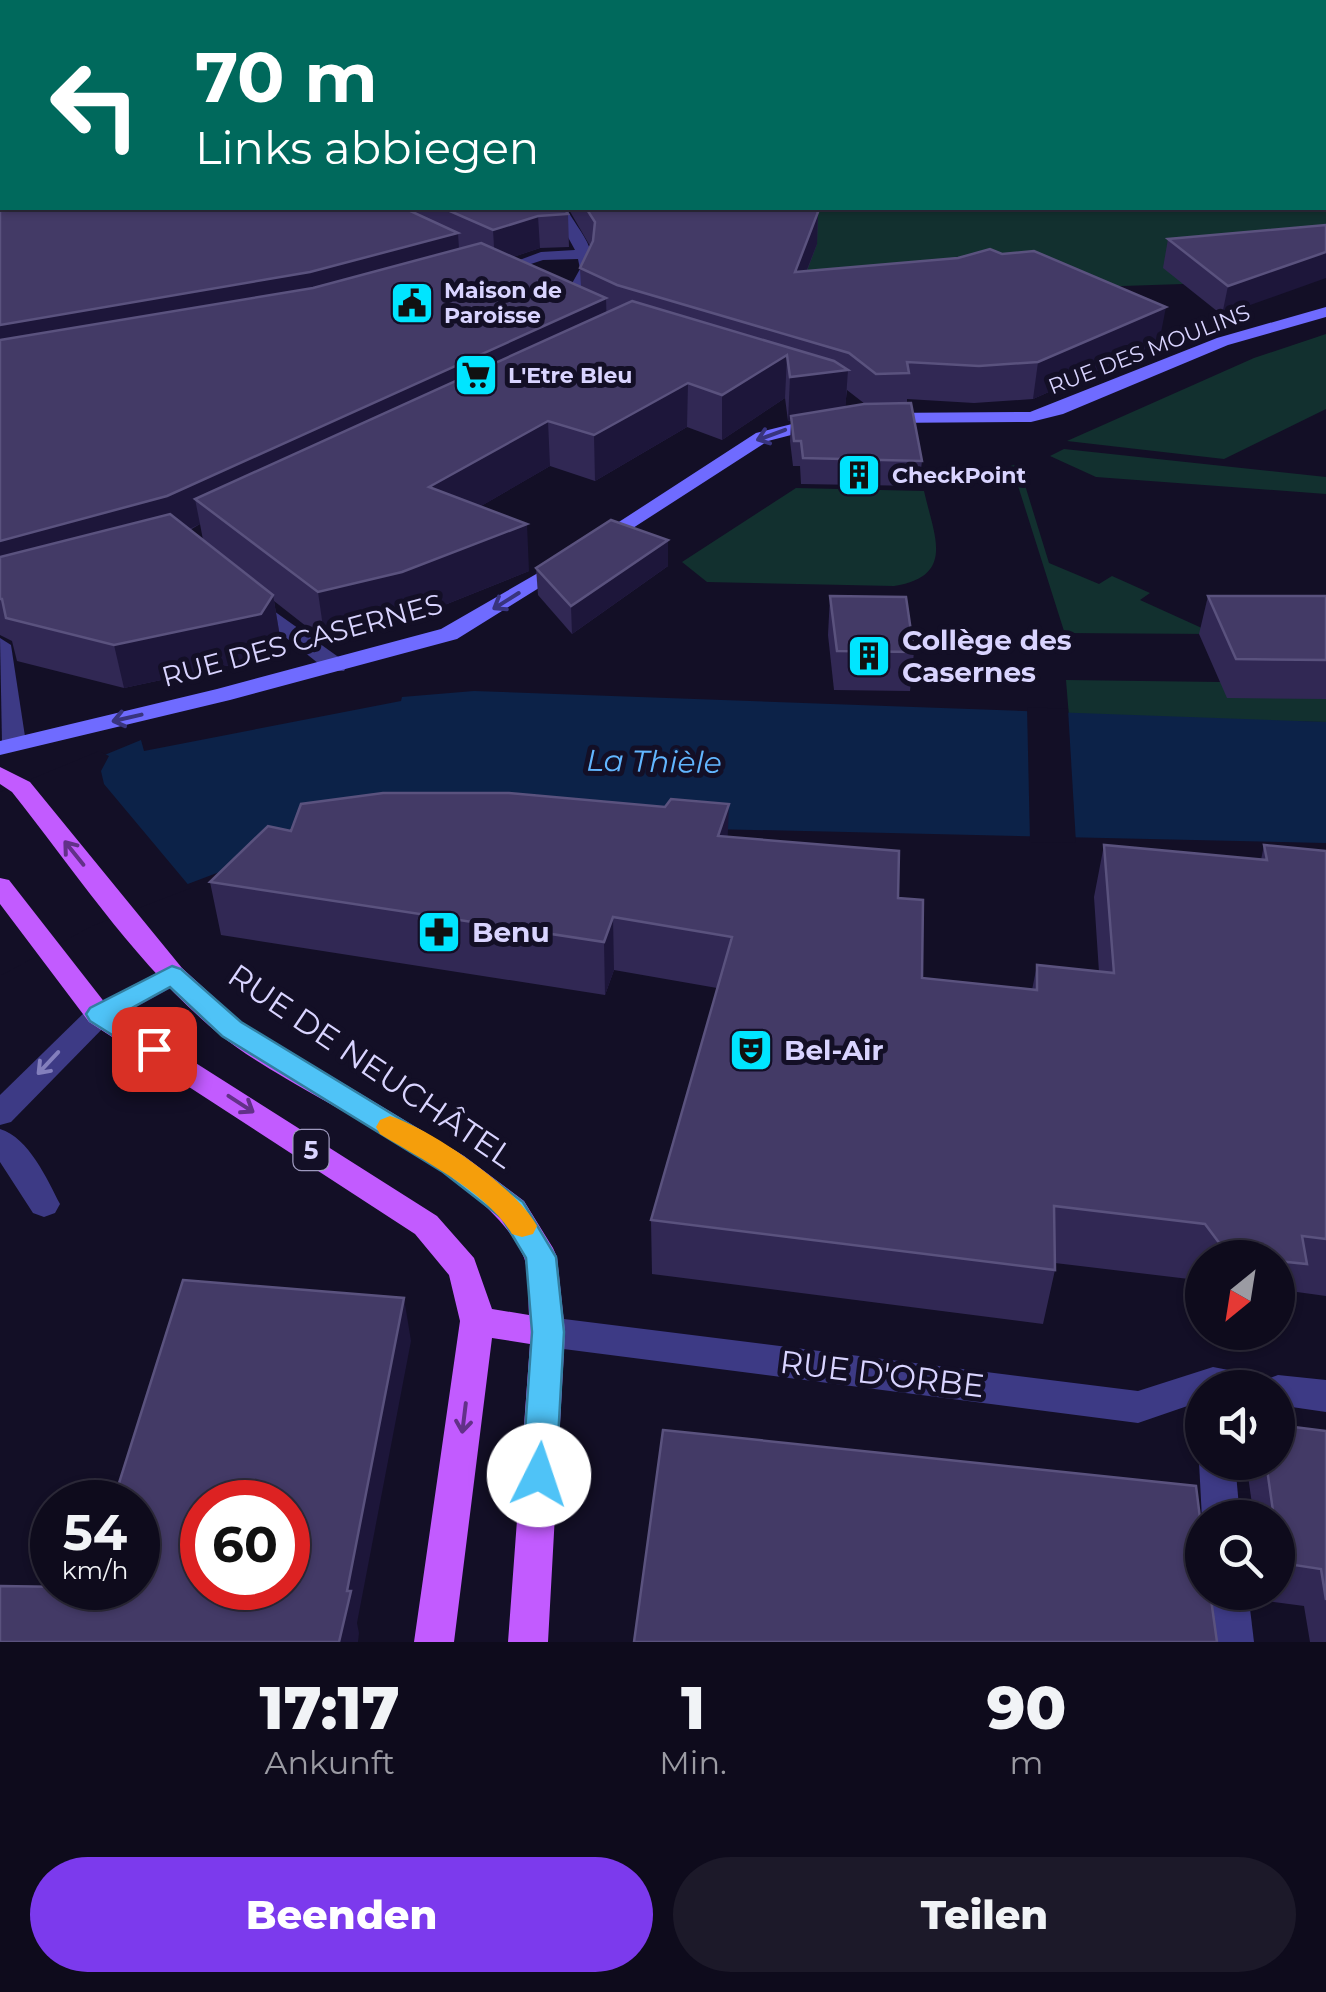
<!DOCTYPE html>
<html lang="de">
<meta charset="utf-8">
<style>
body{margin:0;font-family:Montserrat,sans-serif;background:#1c1929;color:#f1f3f6;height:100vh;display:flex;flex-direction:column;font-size:38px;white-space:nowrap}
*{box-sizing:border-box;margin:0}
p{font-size:32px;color:#9b9ba3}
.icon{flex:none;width:55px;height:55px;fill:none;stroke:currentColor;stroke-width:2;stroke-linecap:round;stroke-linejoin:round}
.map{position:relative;height:1642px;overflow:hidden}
.drawer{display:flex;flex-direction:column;background:#0e0b1c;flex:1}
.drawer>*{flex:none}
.guide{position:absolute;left:0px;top:0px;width:1328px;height:210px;box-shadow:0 2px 8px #0004,0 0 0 2px #2e2b3b;background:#00695c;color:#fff;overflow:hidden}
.needle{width:65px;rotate:210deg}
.fabs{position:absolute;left:1185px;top:1240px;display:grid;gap:20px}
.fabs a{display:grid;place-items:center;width:110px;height:110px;border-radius:50%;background:#0e0b1c;box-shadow:0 2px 8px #0004,0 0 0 2px #2e2b3b;font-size:50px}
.speed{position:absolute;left:30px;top:1480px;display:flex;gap:20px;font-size:50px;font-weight:700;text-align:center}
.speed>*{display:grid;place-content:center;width:130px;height:130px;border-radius:50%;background:#0e0b1c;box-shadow:0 2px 8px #0004,0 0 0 2px #2e2b3b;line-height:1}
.speed small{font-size:25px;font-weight:400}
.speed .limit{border:15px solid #d22;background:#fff;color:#111}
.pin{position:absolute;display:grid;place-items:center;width:85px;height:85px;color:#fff;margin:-42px;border-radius:20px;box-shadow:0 5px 15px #0006}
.me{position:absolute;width:110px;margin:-55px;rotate:4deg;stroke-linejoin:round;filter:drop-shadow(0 0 8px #0008)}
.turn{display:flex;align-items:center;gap:35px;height:210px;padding:0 30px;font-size:45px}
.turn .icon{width:130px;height:130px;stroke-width:2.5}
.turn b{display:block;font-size:70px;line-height:85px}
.eta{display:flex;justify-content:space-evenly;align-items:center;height:170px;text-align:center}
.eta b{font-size:60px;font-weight:800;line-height:70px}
.action{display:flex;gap:20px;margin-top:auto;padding:20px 30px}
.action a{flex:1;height:115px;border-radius:60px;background:#7c3aed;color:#fff;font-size:40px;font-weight:800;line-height:115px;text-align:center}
.action a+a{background:#1c1929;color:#f1f3f6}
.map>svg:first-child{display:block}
.green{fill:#12302f}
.water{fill:#0c2248}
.pier{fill:#130f26}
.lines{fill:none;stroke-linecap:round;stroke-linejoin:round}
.lane{fill:#3d3a85;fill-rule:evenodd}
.street{fill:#3d3a85;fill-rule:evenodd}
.secondary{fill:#6f6bff;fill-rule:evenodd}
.primary{fill:#c25bff;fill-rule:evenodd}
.wall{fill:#312854;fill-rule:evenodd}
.shaded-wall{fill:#1d163a}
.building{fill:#433a66;stroke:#5a527e;stroke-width:2.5;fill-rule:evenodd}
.oneway{stroke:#38347d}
.oneway2{stroke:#623188}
.oneway3{stroke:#837fbc}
.route{fill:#4fc3f7;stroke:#337fa1;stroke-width:2.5}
.slow{fill:#f59e0b}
.labels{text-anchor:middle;stroke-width:10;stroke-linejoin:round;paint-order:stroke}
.far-poi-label{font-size:22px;font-weight:bold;fill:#d9d4ff;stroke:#130f26;text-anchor:start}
.far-street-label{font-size:22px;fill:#d9d4ff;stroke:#130f26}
.shield{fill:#130f26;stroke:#9e99be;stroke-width:2.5}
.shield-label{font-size:25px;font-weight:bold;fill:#d9d4ff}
.street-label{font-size:28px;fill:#d9d4ff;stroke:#130f26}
.poi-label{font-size:28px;font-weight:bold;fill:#d9d4ff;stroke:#130f26;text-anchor:start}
.water-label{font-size:30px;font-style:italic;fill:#62b6ff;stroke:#130f26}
.near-street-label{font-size:32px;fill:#d9d4ff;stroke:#130f26}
</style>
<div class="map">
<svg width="1326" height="1642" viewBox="0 0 1326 1642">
<rect width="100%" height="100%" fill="#130f26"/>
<!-- green -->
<g class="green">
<polygon points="1326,147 1326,252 1183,284 764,298 758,208 1325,208"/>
<polygon points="1326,334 1326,409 1224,459 1067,441 1254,358"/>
<polygon points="1064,449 1326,477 1326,494 1096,477 1050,456"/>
<polygon points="1014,465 1020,469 1049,563 1099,584 1112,576 1150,593 1140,600 1215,634 1061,633 1064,631 1013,470 1007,467"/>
<path d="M796,488l128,3c10,45 32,85 -30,95l-187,-4 -25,-20z"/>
<polygon points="1066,680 1220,682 1326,699 1326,722 1069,717"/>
</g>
<!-- water -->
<polygon class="water" points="474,691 1326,722 1326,843 496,824 238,865 90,921 0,798 141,740 144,751 401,701 402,697"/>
<!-- pier -->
<g class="pier">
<polygon points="1027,707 1068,709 1076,843 1030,842"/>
<polygon points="99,751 109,756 101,771 104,784 191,888 92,926 0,976 0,792"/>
</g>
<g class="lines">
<!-- lane -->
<g class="lane">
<polygon points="172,965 182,968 186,975 182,982 109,1022 89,1022 85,1015 89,1008"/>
<path d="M0,1129c29,9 47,50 60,75l-5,9 -11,4 -11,-4 -33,-51z"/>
</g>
<!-- street -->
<g class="street">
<rect x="1325" y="16" width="1" height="6"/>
<polygon points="1325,128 1326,129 1326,137 1325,136"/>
<path d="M552,208h14c20,34 37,44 17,83 -5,9 -6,14 -15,19l-8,-5 20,-36 -2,-10 -35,1 -49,16 -7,-4 54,-20 34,-2z"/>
<polygon points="253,596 344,661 347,666 344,671 328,671 246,606 242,602 246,598"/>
<polygon points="0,638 11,645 26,743 14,750 2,743"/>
<polygon points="99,1005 109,1008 113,1015 109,1022 11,1122 0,1125 0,1095 89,1008"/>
<polygon points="548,1317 1138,1391 1213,1367 1270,1378 1278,1375 1326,1380 1326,1412 1278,1405 1278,1388 1202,1388 1202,1401 1138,1423 548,1347 536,1342 531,1332 536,1322"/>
<polygon points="1202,1454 1202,1462 1235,1462 1240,1518 1202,1519 1199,1462"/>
<polygon points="1209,1592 1248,1592 1254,1642 1214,1642"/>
</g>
<!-- secondary -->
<g class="secondary">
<polygon points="1326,307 1326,317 1228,345 1063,414 1031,422 880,423 871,418 880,413 1030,412 1217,338"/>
<polygon points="820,417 826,418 826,426 768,441 605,546 591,546 588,542 756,433"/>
<polygon points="564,558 571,560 571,568 457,639 230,700 0,755 0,741 217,689 441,629"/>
</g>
<!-- primary -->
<path class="primary" d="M0,767l30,15 152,186 59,54 223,134 60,45 29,47 4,9 8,75 -17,310h-40l22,-298 -38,-6 -38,304h-40l46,-321 -11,-46 -34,-41 -326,-212 -89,-118v-26l9,2 100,128 328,208 37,42 18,51 37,6c-1,-18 1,-44 -6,-60 -41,-89 -226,-157 -304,-221 -81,-67 -142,-160 -207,-242l-12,-8z"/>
</g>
<!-- wall -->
<g class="wall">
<path d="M0,0h1326v10l-1,-8h-1323v206h562l4,6 1,33 -29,1 -27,9 68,30 -1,-19 10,-22 -22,-38h244l6,4 -1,32 -10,27 352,72 -126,56 -59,4 -67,-4v4l15,58 -3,25 -118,-2 -1,-18h-7l-3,-25 1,-20h-3l-3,-23 -63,42 -35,-13 -92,54 -45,-15 -69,40 48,65 -122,49 -82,21 -51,-40 6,36 -12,20 -144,31 -107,-27 -5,-20 -12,-6zM847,390l18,14 -20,3zM200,524l3,16 -13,-10z"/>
<polygon points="1326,225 1222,315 1163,268 1168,239"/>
<polygon points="668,540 668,566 572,634 538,595 536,568"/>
<polygon points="830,596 914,652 910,691 834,690 828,635"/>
<polygon points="1208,596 1326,596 1326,699 1227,698 1199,634"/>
<polygon points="665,807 728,837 898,898 922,978 1032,990 1037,965 1099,972 1094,897 1104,845 1261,860 1264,845 1326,851 1326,1296 1297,1292 1288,1319 1278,1318 1278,1258 1202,1258 1202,1298 1189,1279 1055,1263 1055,1270 1043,1324 652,1274 651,1220 717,988 614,970 605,995 221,935 210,882 291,831"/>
<polygon points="1326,1431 1326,1642 1310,1642 1304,1606 1266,1601 1264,1592 1278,1592 1278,1518 1254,1518 1246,1462 1278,1462"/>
</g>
<!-- shaded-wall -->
<g class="shaded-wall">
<polygon points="568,0 651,0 651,2 557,2"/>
<polygon points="1209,0 1326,0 1326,10 1325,2 1209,2"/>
<polygon points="818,212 817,244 793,306 795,272"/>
<polygon points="538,216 540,248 495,263 493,230"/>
<polygon points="458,233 460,266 0,362 0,325"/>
<polygon points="1326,252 1326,278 1222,315 1228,286"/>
<polygon points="606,298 607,333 195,499 200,524 175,536 0,585 0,541"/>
<polygon points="1166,307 1159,343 1033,399 1038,362"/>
<polygon points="787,355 785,398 722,440 722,395"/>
<polygon points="848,370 845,413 788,421 790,377"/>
<polygon points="688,383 687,427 595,481 594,435"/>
<polygon points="548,421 550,466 433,534 429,487"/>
<polygon points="527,524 529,571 407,620 325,641 318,592"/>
<polygon points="668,540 668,566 572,634 571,606"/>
<polygon points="273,595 280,637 268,657 124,688 114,645"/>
<polygon points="729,804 727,855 718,836"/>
<polygon points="613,917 614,970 605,995 604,942"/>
<polygon points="404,1298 411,1341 357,1623 359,1633 358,1642 339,1642 347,1591"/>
</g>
<!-- building -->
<g class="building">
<polygon points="0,0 568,0 557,2 2,2 2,208 404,208 458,233 310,272 0,325"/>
<polygon points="726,0 1216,0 1223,2 735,2"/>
<polygon points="443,208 564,208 568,214 538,216 493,230"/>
<polygon points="586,208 812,208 818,212 795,272 958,258 990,249 1002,254 1034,251 1166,307 1038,362 979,366 907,362 909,373 876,374 849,353 617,285 580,268 593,241 595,222"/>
<polygon points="1326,225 1326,252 1228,286 1168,239"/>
<polygon points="481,243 606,298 167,496 0,541 0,340 313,288"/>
<polygon points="632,301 834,361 848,370 790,377 787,355 722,395 688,383 594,435 548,421 429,487 527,524 402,572 318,592 195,499"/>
<polygon points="911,403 922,461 803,458 801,441 794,441 791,416 864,404"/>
<polygon points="170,514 273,595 261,614 114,645 6,618 2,599 0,599 0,557"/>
<polygon points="611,520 668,540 571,606 536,568"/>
<polygon points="830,596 906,597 914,652 837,651"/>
<polygon points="1208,596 1326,596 1326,660 1236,659"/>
<polygon points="383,793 509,793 665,807 671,799 729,804 718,836 899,851 898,898 923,900 922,978 1037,990 1037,965 1114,973 1104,845 1267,860 1264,845 1326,851 1326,1239 1302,1236 1307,1264 1278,1261 1278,1258 1232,1258 1229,1256 1205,1224 1054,1206 1055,1270 651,1220 732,937 613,917 604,942 210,882 268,826 291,831 301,804"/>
<path d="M183,1280l221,18 -57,293h4l-12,51h-339v-56l138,2v-86h-25zM202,1502h86v86h-86z"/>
<polygon points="1278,1425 1326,1431 1326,1600 1321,1569 1281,1563 1278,1540 1278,1518 1274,1518 1266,1462 1278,1462"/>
<polygon points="663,1430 1196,1486 1202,1534 1202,1592 1210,1592 1217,1642 634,1642"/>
</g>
<!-- one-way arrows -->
<defs><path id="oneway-shaft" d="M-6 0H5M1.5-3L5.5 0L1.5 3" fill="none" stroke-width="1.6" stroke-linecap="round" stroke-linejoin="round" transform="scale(2.5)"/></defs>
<g class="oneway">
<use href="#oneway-shaft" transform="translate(771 435) rotate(160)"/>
<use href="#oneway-shaft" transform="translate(506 601) rotate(148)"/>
<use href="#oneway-shaft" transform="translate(127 718) rotate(167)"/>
</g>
<g class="oneway2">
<use href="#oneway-shaft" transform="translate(74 853) rotate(-129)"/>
<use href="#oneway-shaft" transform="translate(241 1104) rotate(33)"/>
<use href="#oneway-shaft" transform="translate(464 1418) rotate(97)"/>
</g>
<use class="oneway3" href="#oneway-shaft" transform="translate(48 1063) rotate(133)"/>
<!-- route -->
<polygon class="route" points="172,966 181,969 241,1022 463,1157 523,1202 556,1257 564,1332 556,1475 551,1486 539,1491 527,1486 522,1475 532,1332 526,1258 502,1218 443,1172 222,1036 170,987 119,1015 163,1042 167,1049 163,1055 144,1055 90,1021 86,1014 90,1008"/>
<!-- slow -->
<path class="slow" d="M390,1116c41,13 127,72 147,110l-4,8 -11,3 -10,-3c-25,-42 -91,-75 -132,-100l-4,-7 4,-7z"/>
<!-- icons -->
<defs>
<g id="civic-square" transform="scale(2.25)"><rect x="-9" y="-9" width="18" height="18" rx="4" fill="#00e5ff" stroke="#130f26"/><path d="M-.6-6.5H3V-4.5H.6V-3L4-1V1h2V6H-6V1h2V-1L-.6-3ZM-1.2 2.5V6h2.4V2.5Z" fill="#111"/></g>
<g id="supermarket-square" transform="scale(2.25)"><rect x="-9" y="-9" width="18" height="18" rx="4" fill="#00e5ff" stroke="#130f26"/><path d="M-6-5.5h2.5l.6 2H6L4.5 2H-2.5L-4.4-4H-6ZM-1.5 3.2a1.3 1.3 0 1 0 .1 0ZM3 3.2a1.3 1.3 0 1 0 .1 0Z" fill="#111"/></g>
<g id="building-square" transform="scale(2.25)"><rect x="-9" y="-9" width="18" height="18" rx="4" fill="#00e5ff" stroke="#130f26"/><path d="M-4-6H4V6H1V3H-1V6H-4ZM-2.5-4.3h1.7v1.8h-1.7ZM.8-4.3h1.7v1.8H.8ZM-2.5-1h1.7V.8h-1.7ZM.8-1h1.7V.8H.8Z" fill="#111"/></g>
<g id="pharmacy-square" transform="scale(2.25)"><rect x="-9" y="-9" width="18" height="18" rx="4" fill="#00e5ff" stroke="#130f26"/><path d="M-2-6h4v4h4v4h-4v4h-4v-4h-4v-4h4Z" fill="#111"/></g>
<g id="theatre-square" transform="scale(2.25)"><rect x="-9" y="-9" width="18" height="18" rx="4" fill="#00e5ff" stroke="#130f26"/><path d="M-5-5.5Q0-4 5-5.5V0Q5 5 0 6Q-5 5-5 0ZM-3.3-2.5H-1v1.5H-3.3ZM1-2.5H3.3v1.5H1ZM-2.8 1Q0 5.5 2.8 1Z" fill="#111"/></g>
</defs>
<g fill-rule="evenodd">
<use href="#civic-square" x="412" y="303"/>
<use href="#supermarket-square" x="476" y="375"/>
<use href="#building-square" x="859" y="475"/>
<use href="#building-square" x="869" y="656"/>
<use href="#pharmacy-square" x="439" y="932"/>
<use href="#theatre-square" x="751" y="1050"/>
</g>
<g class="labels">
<!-- far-poi labels -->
<g class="far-poi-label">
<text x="444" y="298">Maison de<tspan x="444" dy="25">Paroisse</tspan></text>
<text x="508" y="383">L'Etre Bleu</text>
<text x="892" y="483">CheckPoint</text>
</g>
<!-- far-street labels -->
<g class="far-street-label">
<text transform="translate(1149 349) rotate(-21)" y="8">RUE DES MOULINS</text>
</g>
<!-- shield labels -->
<rect class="shield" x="293.5" y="1130" width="35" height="40" rx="8"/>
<g class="shield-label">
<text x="311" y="1159">5</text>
</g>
<!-- street labels -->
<g class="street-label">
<text transform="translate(302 640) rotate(-15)" y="10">RUE DES CASERNES</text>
</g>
<!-- poi labels -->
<g class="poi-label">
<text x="902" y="650">Collège des<tspan x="902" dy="32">Casernes</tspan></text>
<text x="472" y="942">Benu</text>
<text x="784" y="1060">Bel-Air</text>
</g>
<!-- water labels -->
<g class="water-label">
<text transform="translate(654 762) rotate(1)" y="10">La Thièle</text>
</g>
<!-- near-street labels -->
<g class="near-street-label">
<text transform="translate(371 1066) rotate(34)" y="11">RUE DE NEUCHÂTEL</text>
<text transform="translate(882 1374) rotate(7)" y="11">RUE D'ORBE</text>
</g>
</g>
</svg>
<div class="fabs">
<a><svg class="needle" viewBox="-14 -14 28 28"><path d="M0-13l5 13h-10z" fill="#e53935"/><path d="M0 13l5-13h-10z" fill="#9b9ba3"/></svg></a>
<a><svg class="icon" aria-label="sound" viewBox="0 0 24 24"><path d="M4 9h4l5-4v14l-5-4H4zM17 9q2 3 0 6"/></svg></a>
<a><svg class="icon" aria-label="search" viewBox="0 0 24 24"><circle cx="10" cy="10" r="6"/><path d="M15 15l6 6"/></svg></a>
</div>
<div class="speed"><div>54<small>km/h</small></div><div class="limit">60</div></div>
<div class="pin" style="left:154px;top:1049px;background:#d93025"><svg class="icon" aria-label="arrive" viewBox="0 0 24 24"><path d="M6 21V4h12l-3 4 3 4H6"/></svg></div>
<svg class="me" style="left:539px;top:1475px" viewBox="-20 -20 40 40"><circle r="19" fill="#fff"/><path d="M0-13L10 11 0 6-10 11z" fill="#4fc3f7"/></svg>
<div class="guide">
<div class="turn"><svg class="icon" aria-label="left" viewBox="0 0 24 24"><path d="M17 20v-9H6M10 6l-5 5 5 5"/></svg><div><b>70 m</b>Links abbiegen</div></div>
</div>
</div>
<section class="drawer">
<div class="eta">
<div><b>17:17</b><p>Ankunft</p></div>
<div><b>1</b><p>Min.</p></div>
<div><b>90</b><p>m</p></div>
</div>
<div class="action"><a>Beenden</a><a>Teilen</a></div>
</section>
